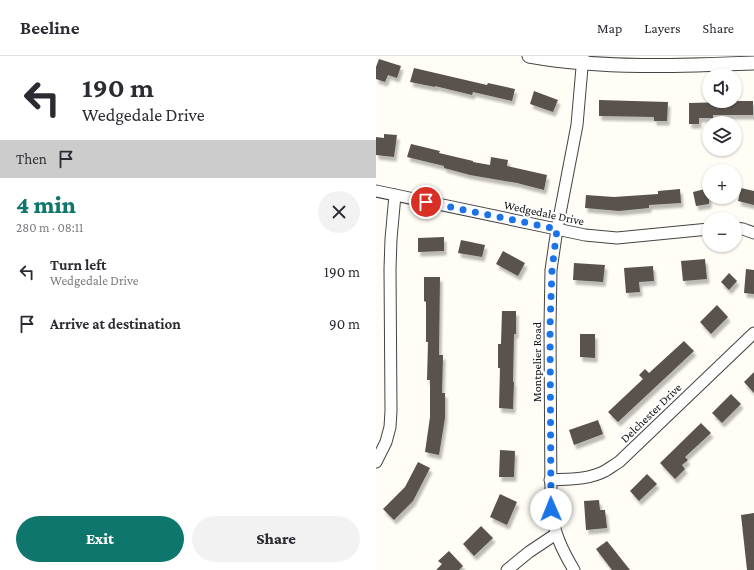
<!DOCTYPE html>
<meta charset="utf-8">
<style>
body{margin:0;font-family:"Crimson Pro",serif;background:#f2f2f3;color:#2b2b33;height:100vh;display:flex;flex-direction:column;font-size:15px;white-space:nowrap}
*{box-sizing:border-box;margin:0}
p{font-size:13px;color:#7c7c81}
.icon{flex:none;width:22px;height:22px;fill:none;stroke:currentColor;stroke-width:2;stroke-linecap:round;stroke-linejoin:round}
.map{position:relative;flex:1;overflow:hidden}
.side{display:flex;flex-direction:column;background:#fff;width:376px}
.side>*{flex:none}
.guide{background:#fff;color:#2b2b33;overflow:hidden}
.buttons{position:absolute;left:326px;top:12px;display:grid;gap:8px}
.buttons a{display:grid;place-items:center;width:40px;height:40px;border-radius:50%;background:#fff;box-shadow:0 1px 3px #0004;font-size:20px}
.pin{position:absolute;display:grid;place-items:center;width:34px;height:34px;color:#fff;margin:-17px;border:2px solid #fff;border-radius:50%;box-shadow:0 1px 4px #0007}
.me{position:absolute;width:44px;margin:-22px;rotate:359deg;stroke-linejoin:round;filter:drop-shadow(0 0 3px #0008)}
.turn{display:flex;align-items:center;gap:14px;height:84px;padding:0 16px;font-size:18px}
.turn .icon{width:52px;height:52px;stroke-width:2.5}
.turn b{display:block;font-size:28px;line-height:34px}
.then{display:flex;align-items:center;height:38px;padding:0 16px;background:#0003;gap:8px;font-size:15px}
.round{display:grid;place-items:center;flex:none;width:42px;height:42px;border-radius:21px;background:#f2f2f3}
.overview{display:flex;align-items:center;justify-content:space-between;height:68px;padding:0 16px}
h1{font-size:24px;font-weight:800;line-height:30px;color:#0f766e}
.button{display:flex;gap:8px;margin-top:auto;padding:8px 16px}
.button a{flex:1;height:46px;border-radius:24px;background:#0f766e;color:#fff;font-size:16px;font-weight:800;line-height:46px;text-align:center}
.button a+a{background:#f2f2f3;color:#2b2b33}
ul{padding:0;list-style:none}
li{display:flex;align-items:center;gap:12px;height:52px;padding:0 16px}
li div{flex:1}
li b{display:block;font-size:15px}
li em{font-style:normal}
header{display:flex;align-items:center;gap:24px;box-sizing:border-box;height:56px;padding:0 20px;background:#fff;border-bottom:1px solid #e1e1e2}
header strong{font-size:19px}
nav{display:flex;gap:22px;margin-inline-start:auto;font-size:14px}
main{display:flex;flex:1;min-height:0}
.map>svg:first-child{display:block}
.building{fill:#5a524d;filter:url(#shadow)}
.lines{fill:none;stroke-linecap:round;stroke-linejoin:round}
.minor-casing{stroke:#444;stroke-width:13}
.tertiary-casing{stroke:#444;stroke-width:15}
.minor{stroke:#fff;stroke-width:11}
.tertiary{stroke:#fff;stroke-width:13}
.route{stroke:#1a73e8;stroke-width:7;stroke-dasharray:0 12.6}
.labels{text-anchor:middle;stroke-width:4;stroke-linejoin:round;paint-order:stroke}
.street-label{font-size:12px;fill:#111;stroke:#fff}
</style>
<header>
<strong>Beeline</strong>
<nav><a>Map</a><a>Layers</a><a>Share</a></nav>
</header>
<main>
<section class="side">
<div class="guide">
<div class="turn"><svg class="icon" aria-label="left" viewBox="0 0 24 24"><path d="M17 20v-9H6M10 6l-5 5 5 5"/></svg><div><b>190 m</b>Wedgedale Drive</div></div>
<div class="then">Then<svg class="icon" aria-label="arrive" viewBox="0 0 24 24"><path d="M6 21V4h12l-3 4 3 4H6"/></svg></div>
</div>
<div class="overview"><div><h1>4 min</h1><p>280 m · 08:11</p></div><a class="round"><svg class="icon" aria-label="close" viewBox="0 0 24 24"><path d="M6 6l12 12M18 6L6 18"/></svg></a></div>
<ul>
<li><svg class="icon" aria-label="left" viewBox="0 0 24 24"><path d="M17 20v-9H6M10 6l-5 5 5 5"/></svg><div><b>Turn left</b><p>Wedgedale Drive</p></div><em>190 m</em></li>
<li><svg class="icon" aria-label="arrive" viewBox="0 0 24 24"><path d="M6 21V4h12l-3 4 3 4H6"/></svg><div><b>Arrive at destination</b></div><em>90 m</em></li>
</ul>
<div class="button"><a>Exit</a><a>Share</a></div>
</section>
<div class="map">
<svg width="378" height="514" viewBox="0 0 378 514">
<defs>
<filter id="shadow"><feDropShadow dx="2.5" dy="4.5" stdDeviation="1" flood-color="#0004"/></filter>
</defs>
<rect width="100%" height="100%" fill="#fffdf5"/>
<!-- building -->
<g class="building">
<polygon points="3,3 25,10 21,22 12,19 9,26 0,23 0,11"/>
<polygon points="38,12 111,29 112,27 139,33 136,45 97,36 96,39 59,30 59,31 34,26"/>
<polygon points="158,35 182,44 177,56 154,48"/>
<polygon points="223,44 292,46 291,65 278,65 278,61 223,60"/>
<polygon points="351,45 377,45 377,59 337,59 337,62 323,62 323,68 313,68 313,47 351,46"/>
<polygon points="8,78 21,79 18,101 0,99 0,81 8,82"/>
<polygon points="35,88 64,95 63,97 97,105 97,106 114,109 115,101 132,104 131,110 171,119 168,134 141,127 94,119 68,112 68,110 31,101"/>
<polygon points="333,132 333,148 320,150 317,136"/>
<polygon points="365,132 378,135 378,149 362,145"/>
<polygon points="304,133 305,147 273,149 273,152 243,155 209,152 210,139 238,141 282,138 282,135"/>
<polygon points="68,181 68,195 42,196 42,182"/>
<polygon points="85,184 109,189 106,201 82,197"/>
<polygon points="127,195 149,207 142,220 120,208"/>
<polygon points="329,203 331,223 307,225 305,205"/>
<polygon points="198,207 229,209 227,226 197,224"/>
<polygon points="277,210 278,225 263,226 264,236 250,237 248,212"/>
<polygon points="370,213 378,214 378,238 368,237"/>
<polygon points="353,217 361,225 353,234 345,226"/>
<polygon points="48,221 64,221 63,299 67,299 66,337 69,337 69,362 63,399 49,396 54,361 54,324 51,324 52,286 50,286 50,246 48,245"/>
<polygon points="341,249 352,261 335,278 324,266"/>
<polygon points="126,255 140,255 140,278 138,278 137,326 138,326 137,353 123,352 124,312 122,312 122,288 125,288"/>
<polygon points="204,278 219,278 219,302 204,301"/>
<polygon points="308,285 318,295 242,366 232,356 267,323 263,319 269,313 273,317"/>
<polygon points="378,316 378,337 368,326"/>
<polygon points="355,338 365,348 346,367 336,357"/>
<polygon points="222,364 227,378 198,389 193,374"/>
<polygon points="325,367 335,377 309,401 312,404 306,409 309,413 299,423 284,407"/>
<polygon points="124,394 139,395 138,421 123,421"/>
<polygon points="42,406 54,412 37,445 18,464 7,453 29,431"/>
<polygon points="271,418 281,428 263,445 254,435"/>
<polygon points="124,438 141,446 131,469 114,461"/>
<polygon points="223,444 224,454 229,454 231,472 210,474 208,445"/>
<polygon points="378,457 378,514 371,514 365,459"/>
<polygon points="105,470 117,482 98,500 87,488"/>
<polygon points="231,485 254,514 236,514 220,493"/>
<polygon points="73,495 87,510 83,514 60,514 66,508 62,505"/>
</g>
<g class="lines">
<!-- minor casing -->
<g class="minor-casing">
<g id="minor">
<polyline points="0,135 209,179 241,182 333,173"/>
<polyline points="359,172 367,173 378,177"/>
<polyline points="0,406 10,386 14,371 15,355 14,213 15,183 19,139"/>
<path d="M174,424c19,-1 38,0 55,-9 5,-3 9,-6 14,-9l135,-129"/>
<polyline points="131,514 153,496 180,478"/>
<path d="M198,514c-12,-20 -20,-37 -23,-61l-1,-183 1,-56 6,-41 20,-104 6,-69"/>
</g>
</g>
<!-- tertiary casing -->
<g class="tertiary-casing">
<path id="tertiary" d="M153,0c74,13 150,10 225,7"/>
</g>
<!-- minor -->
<use href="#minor" class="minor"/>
<!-- tertiary -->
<use href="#tertiary" class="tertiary"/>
</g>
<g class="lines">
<!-- route -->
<polyline class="route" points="50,146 181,173 176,214 174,270 175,453"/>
</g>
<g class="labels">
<!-- street labels -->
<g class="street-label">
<text transform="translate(168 157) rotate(12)" y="4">Wedgedale Drive</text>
<text transform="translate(161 306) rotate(-90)" y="4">Montpelier Road</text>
<text transform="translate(275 357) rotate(-44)" y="4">Delchester Drive</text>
</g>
</g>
</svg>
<div class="buttons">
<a><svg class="icon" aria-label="sound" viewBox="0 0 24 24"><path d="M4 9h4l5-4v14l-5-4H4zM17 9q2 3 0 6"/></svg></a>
<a><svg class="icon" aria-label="layers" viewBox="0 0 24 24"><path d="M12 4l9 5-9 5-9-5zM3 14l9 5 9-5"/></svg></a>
<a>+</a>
<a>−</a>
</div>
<div class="pin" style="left:50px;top:146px;background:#d93025"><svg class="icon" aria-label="arrive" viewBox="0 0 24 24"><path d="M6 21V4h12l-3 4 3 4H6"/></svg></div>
<svg class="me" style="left:175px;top:453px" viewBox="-20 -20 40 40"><circle r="19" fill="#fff"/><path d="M0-13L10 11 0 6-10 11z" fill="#1a73e8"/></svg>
</div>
</main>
